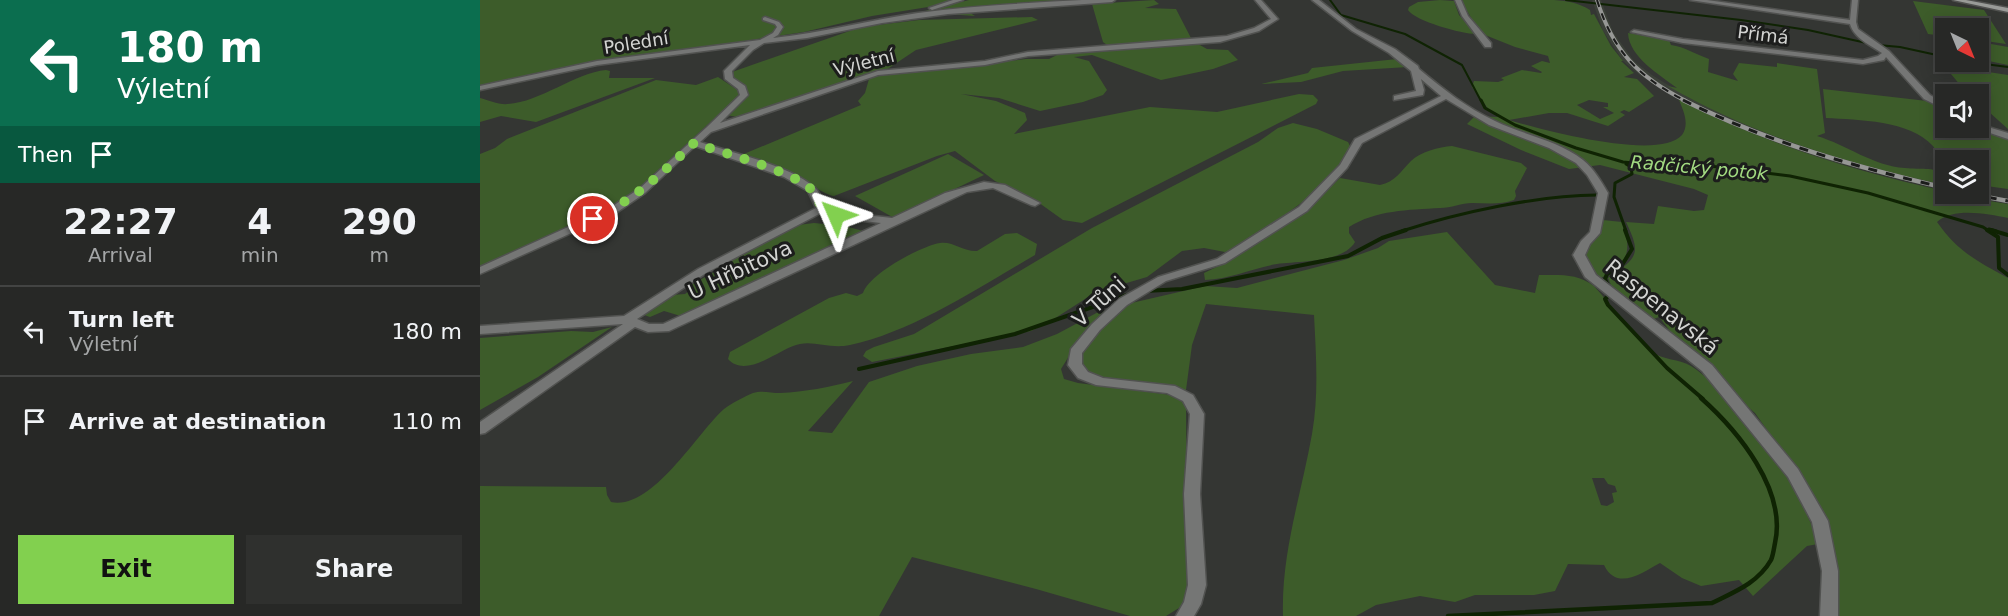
<!DOCTYPE html>
<meta charset="utf-8">
<style>
body{margin:0;font-family:"DejaVu Sans",sans-serif;background:#2f302e;color:#f1f3f6;height:100vh;display:flex;flex-direction:column;font-size:22px;white-space:nowrap}
*{box-sizing:border-box;margin:0}
p{font-size:20px;color:#a4a6a7}
.icon{flex:none;width:33px;height:33px;fill:none;stroke:currentColor;stroke-width:2;stroke-linecap:round;stroke-linejoin:round}
.map{position:relative;flex:1;overflow:hidden}
.drawer{display:flex;flex-direction:column;background:#272826;width:480px}
.drawer>*{flex:none}
.guide{background:#0b6e4f;color:#fff;overflow:hidden}
.needle{width:39px;rotate:137deg}
.controls{position:absolute;left:1455px;top:18px;display:grid;gap:12px}
.controls a{display:grid;place-items:center;width:54px;height:54px;border-radius:0px;background:#272826;box-shadow:0 3px 15px #0003,0 0 0 2px #434443;font-size:30px}
.pin{position:absolute;display:grid;place-items:center;width:51px;height:51px;color:#fff;margin:-26px;border:3px solid #fff;border-radius:50%;box-shadow:0 2px 6px #0007}
.me{position:absolute;width:66px;margin:-33px;rotate:313deg;stroke-linejoin:round;filter:drop-shadow(0 0 4px #0008)}
.turn{display:flex;align-items:center;gap:21px;height:126px;padding:0 18px;font-size:27px}
.turn .icon{width:78px;height:78px;stroke-width:2.5}
.turn b{display:block;font-size:42px;line-height:51px}
.then{display:flex;align-items:center;height:57px;padding:0 18px;background:#0003;gap:12px;font-size:22px}
.eta{display:flex;justify-content:space-evenly;align-items:center;height:102px;text-align:center}
.eta b{font-size:36px;font-weight:700;line-height:42px}
.cta{display:flex;gap:12px;margin-top:auto;padding:12px 18px}
.cta a{flex:1;height:69px;border-radius:0px;background:#82d04f;color:#111;font-size:24px;font-weight:700;line-height:69px;text-align:center}
.cta a+a{background:#2f302e;color:#f1f3f6}
ul{padding:0;list-style:none}
li{display:flex;align-items:center;gap:18px;height:90px;padding:0 18px;border-top:2px solid #434443}
li div{flex:1}
li b{display:block;font-size:22px}
li em{font-style:normal}
main{display:flex;flex:1;min-height:0}
.map>svg:first-child{display:block}
.built{fill:#3b4038}
.green{fill:#3d5c2a;fill-rule:evenodd}
.lines{fill:none;stroke-linecap:round;stroke-linejoin:round}
.stream-far3{stroke:#0f2303;stroke-width:2}
.stream-far2{stroke:#0f2303;stroke-width:3}
.stream-far1{stroke:#0f2303;stroke-width:4}
.stream{stroke:#0f2303;stroke-width:4.5}
.street-casing{stroke:#515250;stroke-width:3}
.secondary-casing{stroke:#515250;stroke-width:3}
.street{fill:#757675;fill-rule:evenodd}
.secondary{fill:#999b98;fill-rule:evenodd}
.rail-far1-casing{stroke:#969795;stroke-width:4}
.rail-casing{stroke:#969795;stroke-width:4.5}
.rail-far1{stroke:#1c1d1c;stroke-width:2;stroke-dasharray:7;stroke-linecap:butt}
.rail{stroke:#1c1d1c;stroke-width:3;stroke-dasharray:9;stroke-linecap:butt}
.route{stroke:#82d04f;stroke-width:10;stroke-dasharray:0 18}
.labels{text-anchor:middle;stroke-width:6;stroke-linejoin:round;paint-order:stroke}
.far-street-label{font-size:18px;fill:#d3d4d2;stroke:#1c1d1c}
.far-water-label{font-size:18px;font-style:italic;fill:#a3dc82;stroke:#1c1d1c}
.street-label{font-size:21px;fill:#d3d4d2;stroke:#1c1d1c}
</style>
<main>
<section class="drawer">
<div class="guide">
<div class="turn"><svg class="icon" aria-label="left" viewBox="0 0 24 24"><path d="M17 20v-9H6M10 6l-5 5 5 5"/></svg><div><b>180 m</b>Výletní</div></div>
<div class="then">Then<svg class="icon" aria-label="arrive" viewBox="0 0 24 24"><path d="M6 21V4h12l-3 4 3 4H6"/></svg></div>
</div>
<div class="eta">
<div><b>22:27</b><p>Arrival</p></div>
<div><b>4</b><p>min</p></div>
<div><b>290</b><p>m</p></div>
</div>
<ul>
<li><svg class="icon" aria-label="left" viewBox="0 0 24 24"><path d="M17 20v-9H6M10 6l-5 5 5 5"/></svg><div><b>Turn left</b><p>Výletní</p></div><em>180 m</em></li>
<li><svg class="icon" aria-label="arrive" viewBox="0 0 24 24"><path d="M6 21V4h12l-3 4 3 4H6"/></svg><div><b>Arrive at destination</b></div><em>110 m</em></li>
</ul>
<div class="cta"><a>Exit</a><a>Share</a></div>
</section>
<div class="map">
<svg width="1528" height="616" viewBox="0 0 1528 616">
<rect width="100%" height="100%" fill="#343633"/>
<!-- built -->
<polygon class="built" points="1112,0 1121,0 1133,32 1154,61 1172,75 1209,98 1298,138 1384,165 1465,185 1465,191 1334,157 1254,127 1199,100 1161,76 1143,61 1123,31"/>
<!-- green -->
<g class="green">
<polygon points="0,0 472,0 448,7 392,16 324,32 70,70 0,86"/>
<polygon points="489,0 613,0 487,11 495,16 466,14 429,15"/>
<polygon points="674,0 679,4 665,8 696,9 712,40 627,45 623,42 612,4"/>
<path d="M960,0l14,1 5,14 17,19c-14,0 -61,-13 -68,-24l1,-3 9,-5z"/>
<path d="M983,0h91c14,1 25,3 36,10l1,5 3,-1 17,32 12,15h-2l13,12 -10,4 13,2 17,17 -25,16 -5,-2 -4,2 5,3 -17,11 -41,-13h-18l-40,7c30,9 150,42 173,15 8,-11 1,-25 -3,-35 84,43 174,71 266,91l1,3 62,10v14c-21,-4 -54,-11 -71,4 21,30 40,39 71,56v338h-171l-3,-67 -25,-60 -54,-76 -63,-54 -33,-42 -5,2 -41,-27 3,-3 -5,-4 -3,-7c29,-20 34,-23 18,-56l28,2 4,-18 36,5 10,-1 4,-15 -14,-6 -94,-24 -31,4 -48,-19 -54,-26 8,-8 23,1 -9,-7 -17,-23 2,-6 24,1 6,-2 -3,-2 21,-8 19,3 1,-1 -11,-6 11,-5 8,2 -2,-7 -33,-9 -30,-12 -12,-14 -10,-17zM1109,100l19,3v4h-5l11,6 -14,6 -23,-14z"/>
<polygon points="1433,1 1504,10 1526,44 1499,40 1498,28 1466,28 1465,36 1448,34"/>
<polygon points="552,17 558,20 436,50 406,70 363,82 263,115 257,117 246,115 268,96 268,91 252,78 252,72 381,27 439,20"/>
<path d="M1148,33l41,7 2,5c14,2 24,9 38,14l-1,13 30,9 -5,-7 6,-11 38,4v-4l40,6 8,64 -8,3c30,9 56,30 88,32 16,2 27,-2 40,7v10c-96,-21 -191,-49 -277,-99l9,2c-17,-13 -48,-31 -49,-55z"/>
<polygon points="1500,42 1528,47 1528,65 1499,59 1499,53 1501,53"/>
<path d="M718,44l9,5 21,1 10,10 -25,9 -52,11 -69,-25 -18,2 15,4 18,29 -4,5 -20,7 -43,9 -41,-13 -38,-4 35,7 29,12 2,7 -13,14 136,-27 67,5 82,-18 14,1 5,5 -2,4 -234,119 -19,-3 -28,-20 -40,-19 -40,-30 -18,5 -103,40c-9,-1 -34,-18 -46,-23 -16,-7 -33,-11 -49,-17l122,-51 -3,-4 7,-8 4,-14 7,-3 150,-17h23l14,-7z"/>
<polygon points="917,59 928,67 863,71 821,82 781,84 828,73 832,68"/>
<polygon points="1469,66 1528,75 1528,129 1499,103 1498,94 1488,94 1486,92 1466,68"/>
<path d="M126,70l4,1 -1,7h46l-119,44 -35,-6 -21,6v-24c8,2 19,7 28,6 32,-2 67,-31 98,-34z"/>
<polygon points="238,77 259,91 259,96 153,193 119,213 0,269 0,154 15,148 27,139 176,80 216,85"/>
<path d="M1343,89l104,12 18,10 1,17h32l30,9v52l-29,-4 -1,-25h-32l-1,11c-6,-7 -6,-17 -12,-25 -23,-26 -75,-26 -107,-28z"/>
<path d="M813,123l24,6 31,13 2,4c-16,45 -79,75 -116,104l-9,2 -21,-4 -22,3 -35,26 -51,15 -50,32 -15,7 -159,31 -9,-6 3,-5 8,-4 40,-13 178,-106 166,-86 20,-14z"/>
<path d="M972,146l69,17 6,5 -12,23 1,5 -2,4c-14,5 -27,3 -42,3 -10,0 -21,5 -32,5 -32,2 -64,2 -91,19v6l6,9c-12,21 -57,19 -78,22 -25,4 -46,15 -72,16l-1,-7 25,-12 75,-49 36,-34 40,7c15,-3 21,-14 31,-24 9,-9 28,-14 41,-15z"/>
<polygon points="468,154 504,175 414,218 375,196"/>
<path d="M1123,220l19,2c11,30 6,42 -23,57l-15,-18 2,-15z"/>
<polygon points="334,223 365,226 383,231 280,278 204,317 184,311 170,317 164,315 192,295 205,294 210,290 209,286 236,271 237,267 318,225"/>
<path d="M967,232l48,53 40,8 4,-18c21,0 38,-2 55,11 19,21 37,47 58,66 10,8 28,7 39,14 46,30 113,125 127,178l-11,2 -54,50 -14,-16 -38,6 -19,-8 -22,-15c-17,9 -43,29 -56,2l-36,-1 -13,27 -21,4h-59l-20,7 -35,-6 -44,9 -20,11h-73c-2,-63 18,-120 29,-182 7,-39 4,-79 2,-119l-108,-11 -14,41 -6,45 -88,-11 -15,-9 -1,-18 14,-22 31,-26 78,-18 32,2 107,-28 34,-12 11,-7zM1112,478h12l4,6 7,2 2,6 -5,1 2,9 -7,4 -6,-1z"/>
<path d="M537,233l20,11 -2,11c-55,32 -123,77 -185,90 -19,4 -35,-4 -50,-1 -19,3 -53,36 -72,15l2,-7 99,-54 17,-5 11,3 6,-3c6,-19 58,-47 77,-50 13,-2 24,9 37,8l28,-17z"/>
<path d="M622,310l2,1 -22,24 -21,34 3,10 14,4 93,12 11,5 4,6 1,123 4,51 -4,23 -21,13h-36l-94,-27 -124,-32 -33,59h-399v-130l126,1 1,8 4,7c41,9 86,-69 113,-93 8,-6 20,-12 29,-16 9,-3 18,0 27,0 25,-1 49,-6 73,-12l-45,50 24,2 37,-51 48,-16 54,-12 52,-7 34,-13z"/>
<polygon points="132,327 58,377 0,410 0,338 91,331 113,332"/>
</g>
<g class="lines">
<!-- stream-far3 -->
<g class="stream-far3">
<polyline points="850,0 861,15 925,34 982,65 1001,101"/>
<polyline points="1086,0 1261,20 1328,30 1391,44"/>
<polyline points="1398,45 1420,47 1466,57"/>
<polyline points="1489,62 1528,67"/>
</g>
<!-- stream-far2 -->
<g class="stream-far2">
<polyline points="1001,100 1005,108 1035,125 1096,148 1143,162 1174,165 1214,164 1310,176 1388,193 1503,227 1509,231"/>
<polyline points="1509,229 1516,231"/>
<path d="M922,231c55,-18 137,-36 195,-36"/>
<polyline points="1146,231 1134,197 1135,183 1152,174 1151,167 1146,164"/>
</g>
<!-- stream-far1 -->
<g class="stream-far1">
<polyline points="1507,230 1518,237 1519,268 1528,275"/>
<polyline points="1511,230 1528,235"/>
<polyline points="1128,286 1125,279 1127,274 1142,265 1152,249 1145,230"/>
<polyline points="665,291 702,289 868,256 902,238 926,230"/>
<polyline points="1128,296 1125,299 1128,305 1187,368 1223,399"/>
<polyline points="379,369 535,334 647,295"/>
</g>
<!-- stream -->
<path class="stream" d="M968,616l264,-13c22,-11 46,-20 59,-43 2,-4 3,-12 4,-17 12,-53 -37,-112 -74,-145"/>
<!-- street casing -->
<g class="street-casing">
<g id="street">
<polygon points="473,0 483,0 452,10 449,8"/>
<path d="M602,0h33l-3,2 -164,12 -66,9 -75,15 -43,5 -11,7 -21,21 1,7 12,8 3,9 -28,28 158,-52 107,-10 43,-9 199,-16 27,-8 17,-9 -16,-19h6l17,19 -19,12 -39,11 -192,14 -43,9 -107,10 -167,57 -11,10c32,11 89,23 114,45 6,5 9,13 12,20l12,5 54,6 53,-25 39,-11 21,3 35,18 -5,3 -4,-1 -38,-17 -26,4 -298,139 -21,1 -13,-5 -150,106 -5,1v-12l143,-98 -143,10v-8l144,-10 74,-47 118,-61 -8,-17 -24,-14 -89,-31 -50,47 -29,20 -136,61v-7l128,-58 31,-20 68,-62 33,-32 -2,-6 -13,-10 -1,-8 26,-26 -153,20 -117,25v-4l117,-25 163,-21 13,-7 4,-6 -2,-3 -12,-4v-2l2,-1 14,5 4,5 -5,8 -5,3c49,-5 96,-18 145,-25 54,-7 109,-10 164,-13zM341,213l15,5 45,5 -218,101h-14l-12,-5 69,-46z"/>
<path d="M832,0h7l37,29 39,20 23,17 1,3c24,20 48,39 76,52 28,14 63,19 88,39 11,9 18,21 25,33l-8,40 -10,11 -5,11 11,20 116,90 86,104 30,52 10,50v45h-18l2,-45 -10,-49 -24,-45 -86,-106 -117,-94 -12,-22 8,-14 9,-9 8,-39 -11,-18 -11,-12 -27,-15 -60,-23 -43,-26 -84,44 -15,25 -40,43 -82,52 -59,18 -39,24 -27,25 -18,23v11l6,8 15,6 72,8 18,9 11,19 -4,80 6,91 -5,19 -7,12h-18l8,-14 4,-17 -4,-91 6,-80 -7,-13 -16,-8 -71,-8 -18,-7 -10,-13 3,-16 21,-25 27,-25 39,-22 59,-18 82,-52 41,-42 15,-26 86,-43 -20,-17 3,11 -1,5 -29,5v-4l22,-5 -5,-20 -22,-18 -37,-22z"/>
<polygon points="975,0 981,0 988,16 1011,43 1011,47 1005,47 982,16"/>
<path d="M1210,0h17l143,20 2,-20h6l-2,22 2,7 31,22 41,44 16,9v6l-22,-11 -38,-42 -2,3 -21,4 -180,-21 -52,-11 3,-2 49,9 180,21 15,-4 4,-3c-12,-8 -28,-15 -32,-29z"/>
<polygon points="1498,124 1528,133 1528,139 1495,128 1498,128"/>
</g>
</g>
<!-- secondary casing -->
<g class="secondary-casing">
<polygon id="secondary" points="1473,0 1486,0 1528,8 1528,12"/>
</g>
<!-- street -->
<use href="#street" class="street"/>
<!-- secondary -->
<use href="#secondary" class="secondary"/>
<!-- rail-far1 casing -->
<g class="rail-far1-casing">
<path id="rail-far1" d="M1117,0c16,51 41,77 89,101"/>
</g>
<!-- rail casing -->
<g class="rail-casing">
<g id="rail">
<path d="M1203,100c84,42 172,67 263,88"/>
<polyline points="1490,194 1528,201"/>
</g>
</g>
<!-- rail-far1 -->
<use href="#rail-far1" class="rail-far1"/>
<!-- rail -->
<use href="#rail" class="rail"/>
</g>
<g class="lines">
<!-- route -->
<path class="route" d="M113,219c40,-18 69,-46 101,-76 29,10 96,27 117,46 6,6 8,12 10,20l15,6"/>
</g>
<g class="labels">
<!-- far-street labels -->
<g class="far-street-label">
<text transform="translate(1283 35) rotate(7)" y="6">Přímá</text>
<text transform="translate(156 43) rotate(-9)" y="6">Polední</text>
<text transform="translate(384 63) rotate(-14)" y="6">Výletní</text>
</g>
<!-- far-water labels -->
<g class="far-water-label">
<text transform="translate(1219 168) rotate(5)" y="6">Radčický potok</text>
</g>
<!-- street labels -->
<g class="street-label">
<text transform="translate(260 270) rotate(-25)" y="7">U Hřbitova</text>
<text transform="translate(619 302) rotate(-42)" y="7">V Tůni</text>
<text transform="translate(1182 307) rotate(39)" y="7">Raspenavská</text>
</g>
</g>
</svg>
<div class="controls">
<a><svg class="needle" viewBox="-14 -14 28 28"><path d="M0-13l5 13h-10z" fill="#e53935"/><path d="M0 13l5-13h-10z" fill="#a4a6a7"/></svg></a>
<a><svg class="icon" aria-label="sound" viewBox="0 0 24 24"><path d="M4 9h4l5-4v14l-5-4H4zM17 9q2 3 0 6"/></svg></a>
<a><svg class="icon" aria-label="layers" viewBox="0 0 24 24"><path d="M12 4l9 5-9 5-9-5zM3 14l9 5 9-5"/></svg></a>
</div>
<div class="pin" style="left:113px;top:219px;background:#d93025"><svg class="icon" aria-label="arrive" viewBox="0 0 24 24"><path d="M6 21V4h12l-3 4 3 4H6"/></svg></div>
<svg class="me" style="left:356px;top:215px" viewBox="-20 -20 40 40"><path d="M0-17L14 15 0 8-14 15z" fill="#82d04f" stroke="#fff" stroke-width="4"/></svg>
</div>
</main>
